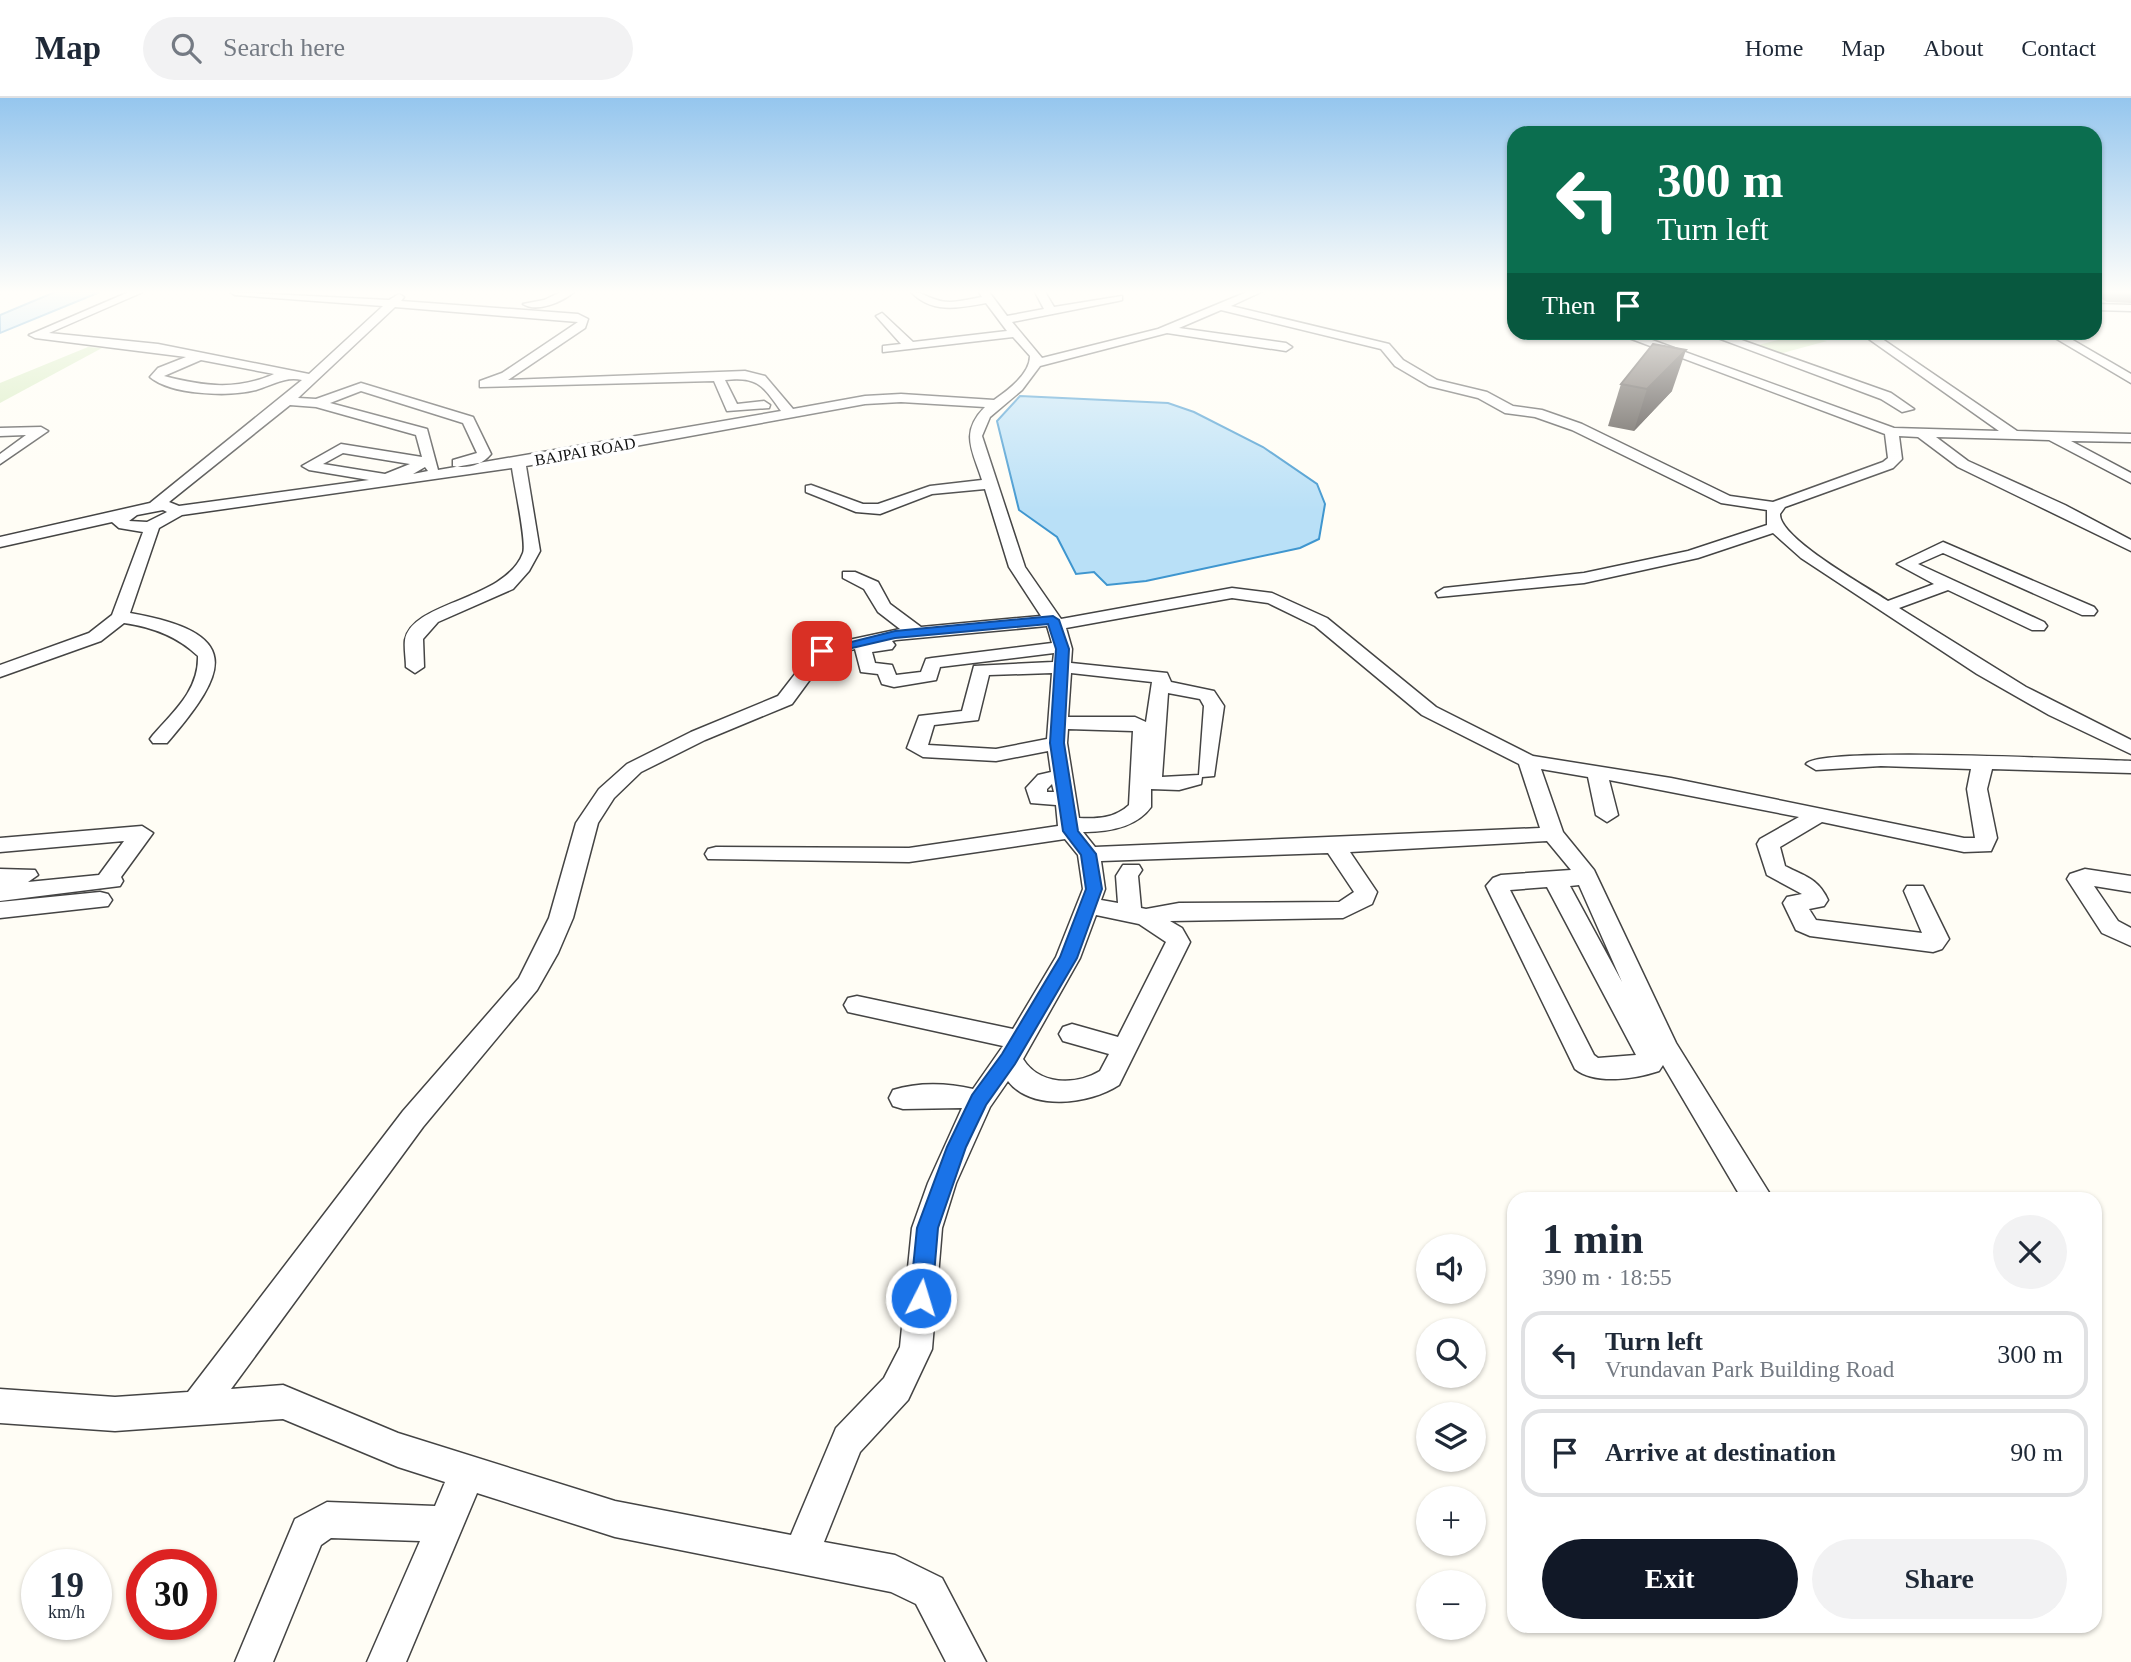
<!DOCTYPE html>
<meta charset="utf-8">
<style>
body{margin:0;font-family:"Times New Roman",serif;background:#f2f2f3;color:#1f2937;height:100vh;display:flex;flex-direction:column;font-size:26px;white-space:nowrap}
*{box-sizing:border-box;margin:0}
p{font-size:23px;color:#747a83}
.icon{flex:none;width:38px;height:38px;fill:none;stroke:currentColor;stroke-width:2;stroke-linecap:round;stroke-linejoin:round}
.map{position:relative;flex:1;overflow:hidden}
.details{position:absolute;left:1507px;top:1094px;width:595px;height:441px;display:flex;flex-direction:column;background:#fff;border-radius:21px;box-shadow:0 2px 5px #0004}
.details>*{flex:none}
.hud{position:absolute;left:1507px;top:28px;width:595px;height:214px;border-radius:21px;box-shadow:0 2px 5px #0004;background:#0b6e4f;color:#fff;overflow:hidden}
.fabs{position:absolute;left:1416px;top:1136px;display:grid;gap:14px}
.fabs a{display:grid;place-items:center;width:70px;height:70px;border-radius:50%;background:#fff;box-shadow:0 2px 5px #0004;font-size:35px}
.speed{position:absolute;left:21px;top:1451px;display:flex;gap:14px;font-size:35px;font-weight:700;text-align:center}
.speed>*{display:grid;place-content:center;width:91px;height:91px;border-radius:50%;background:#fff;box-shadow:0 2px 5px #0004;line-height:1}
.speed small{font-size:18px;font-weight:400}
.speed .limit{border:10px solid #d22;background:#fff;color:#111}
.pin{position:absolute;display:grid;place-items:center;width:60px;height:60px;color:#fff;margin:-30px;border-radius:14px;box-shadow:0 4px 10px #0006}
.me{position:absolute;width:77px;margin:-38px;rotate:5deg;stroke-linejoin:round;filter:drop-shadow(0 0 5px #0008)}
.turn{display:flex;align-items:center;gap:24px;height:147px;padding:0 35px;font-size:32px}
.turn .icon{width:91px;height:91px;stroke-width:2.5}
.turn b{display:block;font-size:49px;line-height:60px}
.then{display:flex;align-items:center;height:66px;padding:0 35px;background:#0003;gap:14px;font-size:26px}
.round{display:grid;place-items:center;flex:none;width:74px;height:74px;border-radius:37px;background:#f2f2f3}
.summary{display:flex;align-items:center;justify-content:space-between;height:119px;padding:0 35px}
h1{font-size:42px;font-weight:700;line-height:52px}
.button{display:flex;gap:14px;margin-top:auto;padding:14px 35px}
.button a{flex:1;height:80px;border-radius:42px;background:#111827;color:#fff;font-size:28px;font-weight:700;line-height:80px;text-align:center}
.button a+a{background:#f2f2f3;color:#1f2937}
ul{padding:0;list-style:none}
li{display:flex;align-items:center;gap:21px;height:88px;margin:0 14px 10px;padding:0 21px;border:4px solid #e0e1e3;border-radius:21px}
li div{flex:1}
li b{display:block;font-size:26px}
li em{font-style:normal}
header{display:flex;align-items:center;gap:42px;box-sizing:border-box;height:98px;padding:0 35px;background:#fff;border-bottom:2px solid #e0e1e3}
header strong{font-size:33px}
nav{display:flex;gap:38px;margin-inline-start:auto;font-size:24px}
.search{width:490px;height:63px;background:#f2f2f3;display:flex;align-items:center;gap:18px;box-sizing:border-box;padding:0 24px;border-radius:38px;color:#747a83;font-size:26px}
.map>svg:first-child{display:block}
.green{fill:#d5ebbd}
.water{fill:#b9e0f7;stroke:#3f96cf;stroke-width:2}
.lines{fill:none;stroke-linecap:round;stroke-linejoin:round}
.street-casing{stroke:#444;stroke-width:3}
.street{fill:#fff;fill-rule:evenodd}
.wall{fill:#4d4742}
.shaded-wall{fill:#3f3936}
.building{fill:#5a524d;stroke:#3f3936;stroke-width:2}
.route{fill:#1a73e8;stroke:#114b97;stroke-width:2}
.labels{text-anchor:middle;stroke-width:7;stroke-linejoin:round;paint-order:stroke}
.far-street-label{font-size:16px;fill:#111;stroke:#fff}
</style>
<header>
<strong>Map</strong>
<div class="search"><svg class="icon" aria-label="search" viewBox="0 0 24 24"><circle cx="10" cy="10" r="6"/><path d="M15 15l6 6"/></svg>Search here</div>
<nav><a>Home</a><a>Map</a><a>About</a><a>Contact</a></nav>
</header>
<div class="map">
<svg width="2131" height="1564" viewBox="0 0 2131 1564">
<rect width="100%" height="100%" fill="#fffdf5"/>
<!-- green -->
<g class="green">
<polygon points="1798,237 1827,243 1779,256 1754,248"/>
<polygon points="88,249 102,250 0,305 0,285"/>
</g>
<!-- water -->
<g class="water">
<polygon points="55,194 100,194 0,235 0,217"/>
<polygon points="1020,298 1168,305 1194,314 1263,349 1317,386 1325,406 1319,441 1300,450 1146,483 1107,487 1094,474 1076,476 1057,439 1019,412 997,323"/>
</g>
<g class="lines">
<!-- street casing -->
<g class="street-casing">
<g id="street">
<path d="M129,194h14l-94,41 109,11 151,30 74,-68 -148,-11 -5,-3 159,8 10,-6 5,3 -3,4 177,13 10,5 -3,9 -77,52 237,-9 20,5 28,33 72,-13 36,-2 93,6c14,-10 36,-26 36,-44l-17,-19 -130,15v-6l18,-2 -25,-28 6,-3 31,29 94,-11 -21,-28c-27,5 -54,11 -75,-11 12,0 15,5 26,8 14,5 31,-1 45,-3l-3,-5h10l18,24 37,-7 -9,-17h10l9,15 68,-11v4l-4,1 -106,21 30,36 116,-29 89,-37h14l-30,14 158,38 14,16 34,20 50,12 26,14 29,4 40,14 148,72 43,6 110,-40 5,-4 -3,-24 -272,-102h17l264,96 105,3 -140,-99h13l145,99 114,3v8l-60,-1 60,32v10l-82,-43 -113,-3 32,24 97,44 66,35v11l-173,-84 -40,-30 -19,-1 3,23 -9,9 -108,39 -5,7c-1,24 86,72 108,87l46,-17 -37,-20 46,-22 151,65 3,4 -3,4h-12l-139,-62 -25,11 126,58 3,4 -3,4h-12l-84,-40 -49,18 127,79 105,53v14l-82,-39 -72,-41 -176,-116 -28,-25 -75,25 -114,25 -146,14 -2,-4 8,-5 140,-15 104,-22 79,-26v-15l-46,-7 -149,-73 -37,-13 -30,-4 -27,-15 -49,-12 -34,-20 -14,-17 -160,-39 -42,18 107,15 6,4 -6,4 -119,-18 -127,33 -18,24 -32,27 -8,19 43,131 36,52 171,-31 40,5 55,25 109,89 97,49 138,22 293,60h11l-8,-49 4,-20 -90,-3 -65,4 -10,-6c13,-18 285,-4 325,-3v12l-139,-4 -5,20 10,49 -6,13 -27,1 -142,-30 -42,25 5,19c19,10 33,12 43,34l-4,6 -15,3 7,11 106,13 -18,-42 3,-5h16l26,53 -7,10 -9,3 -123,-16 -14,-6 -13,-27 4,-6 15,-3 -35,-19 -10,-31 3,-5 39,-22 -190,-37 9,35 -11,7 -11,-7 -8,-38 -47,-8 22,63 31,38 82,173 97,156h-31l-79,-134 -4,6c-24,8 -64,14 -84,-2l-89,-183 7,-8 8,-3 70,-5 -24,-29 -197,11 27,40 -5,12 -29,14 -173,3 12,7 8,14 -71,143c-29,19 -87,27 -111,-4l-18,26 -34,76 -14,45 -10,121 -24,51 -48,52 -36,90 71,13 47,23 44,84h-40l-30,-58 -25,-12 -276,-55 -138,-44 -71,169h-39l53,-121 -89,-3 -10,7 -48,117h-38l60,-143 32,-17 108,4 10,-24 -47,-15 -115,-48 -168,12 -115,-8v-34l115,8 73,-5 215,-281 116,-133 30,-60 27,-95 23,-34 28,-25 64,-32 87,-36 38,-49 84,-18 -22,-17 -14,-23 -21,-11v-6h12l23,10 12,22 31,23 120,-11 -32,-49 -24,-78 -53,5 -52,20 -24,-2 -50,-20v-6l5,-1 52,19h15l52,-18 52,-6c-9,-29 -23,-47 3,-73l-84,-5 -36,2 -339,62 14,85 -11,20 -16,18 -75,33 -15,17 1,28 -9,6 -9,-6c0,-8 -2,-19 -1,-27 7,-39 100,-39 118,-87 4,-10 -9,-69 -11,-85l-330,47 -23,13 -29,85c113,20 100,57 37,130h-14l-3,-4 3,-4c21,-24 46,-45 45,-79 -21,-20 -46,-29 -74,-33l-23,18 -101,36v-12l89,-32 23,-18 31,-83 -24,-4 -7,-6 -112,25v-10l150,-34 152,-123c-17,-4 -29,5 -46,10 -27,7 -85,5 -106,-13l8,-9 28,-11 -151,-19 -6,-3zM395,209l183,15 -76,51 -22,8v6l234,-6 13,30 42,-3 1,-3 -6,-4 -27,3 -12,-24c33,-4 38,6 56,31l-343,59 -11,-41 -97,-26 31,-12 102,32 14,30 -24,7v6c14,3 29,-1 38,-12l-18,-37 -112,-34 -45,16 -18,-1zM201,262l73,14c-38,17 -71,12 -110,2zM290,307l26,2 100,28 6,22 -81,-13 -39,22 7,4 60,10 -190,26 -10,-4zM343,355l67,11 -25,10 -62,-10zM425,369l3,4 -15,3zM163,412l4,2 -20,10 -18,-1 8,-6zM1232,500l36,5 47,23 107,89 97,49 21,64 -445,19 -12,-15c24,0 53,-4 68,-25v-18l28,1 22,-6 1,-7 12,-1 10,-70 -10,-15 -43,-9 -4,-9 -96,-10 1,-14 -6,-21zM1047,528l5,17 -120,15 -6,1 -5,13 -25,3 -4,-10 -17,-2 -3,-11 20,-3 3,-4 -3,-4 4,-1zM855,551l6,23 17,2 4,10 12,3 42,-7 4,-13 114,-14 -1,9 -79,4 -12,45 -43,5 -12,32 16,9 73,4 52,-10 3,21 -13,3 -12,13 5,15 25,2 2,21 -149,22 -193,-1 -8,2 -3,5 3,5 201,3 156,-23 13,16 5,34 -27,68 -43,72 -156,-33 -9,2 -4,7 4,7 9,2 146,32 -30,43c-25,-6 -55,-7 -80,1l-4,8 4,8 10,3 59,-1 -34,75 -16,45 -12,119 -16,31 -48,50 -45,107 -176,-34 -217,-68 -115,-48 -52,4 192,-262 114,-137 21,-37 15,-35 25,-95 16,-25 27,-26 64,-32 87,-36 36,-49zM1052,575l-5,66 -51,10 -68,-4 6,-20 44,-5 11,-45zM1071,575l81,9 -6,40 -11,-5h-67zM1168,595l32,6 4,7 -5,69 -37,2zM1068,631l65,2 -4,74c-14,13 -31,14 -50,13l-12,-75zM1052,686l2,8h-7v-3zM1328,755l26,39 -15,10 -160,1 -33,6 -5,-1 -3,-32 4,-6 -3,-5h-16l-7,11 2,27 -17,-3 4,-11 -4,-28zM1579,787l43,97 -52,-96zM1547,789l89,168 -38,3 -4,-3 -84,-165zM1096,817l43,9 27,18 -48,95 -46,-13 -9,3 -4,7 4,7 46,13 -9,17c-25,15 -61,14 -77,-12l57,-101z"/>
<path d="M561,194h13c-12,10 -37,21 -51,12l21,-4z"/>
<polygon points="2095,206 2131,207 2131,213 2095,212"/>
<polygon points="1702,234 1719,234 1891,295 1914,311 1902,314 1881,301"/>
<polygon points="2045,234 2059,234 2131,276 2131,285"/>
<polygon points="0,330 41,329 48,333 0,366 0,356 26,337 0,338"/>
<polygon points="142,728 153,735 121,779 123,783 120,788 0,803 0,787 21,785 0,787 0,771 35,772 38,777 28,784 99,777 124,743 0,754 0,740"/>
<polygon points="2085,771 2131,778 2131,794 2094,788 2118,823 2131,830 2131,848 2102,835 2067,781 2070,776"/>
<polygon points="100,794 108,796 112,802 108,808 0,820 0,804"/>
</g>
</g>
<!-- street -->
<use href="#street" class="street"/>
</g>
<!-- wall -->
<g class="wall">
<polygon points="2095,194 2131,194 2131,205 2107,204 2095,197"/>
<polygon points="1621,286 1672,293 1634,333 1608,328"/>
</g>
<!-- shaded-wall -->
<polygon class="shaded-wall" points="1686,252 1672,293 1634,333 1647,291"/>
<!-- building -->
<polygon class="building" points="1653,246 1686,252 1647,291 1621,286"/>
<!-- sky -->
<linearGradient id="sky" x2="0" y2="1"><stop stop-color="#95c6ee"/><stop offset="0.47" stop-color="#fffefa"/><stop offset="1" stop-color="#fffefa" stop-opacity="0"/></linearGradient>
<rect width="2131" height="413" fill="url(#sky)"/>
<!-- route -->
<polygon class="route" points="1053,518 1059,522 1069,551 1064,645 1078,733 1096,756 1102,791 1077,860 1015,966 986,1007 966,1049 938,1130 932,1200 929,1207 921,1210 913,1207 910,1200 917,1130 947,1049 972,997 1002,956 1060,859 1086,791 1081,757 1063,733 1050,645 1056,551 1048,526 895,540 822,557 815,553 895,533"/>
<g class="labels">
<!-- far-street labels -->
<g class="far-street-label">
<text transform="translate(585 353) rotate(-10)" y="6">BAJPAI ROAD</text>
</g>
</g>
</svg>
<div class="fabs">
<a><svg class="icon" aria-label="sound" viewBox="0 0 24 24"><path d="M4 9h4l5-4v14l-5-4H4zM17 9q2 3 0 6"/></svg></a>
<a><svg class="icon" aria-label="search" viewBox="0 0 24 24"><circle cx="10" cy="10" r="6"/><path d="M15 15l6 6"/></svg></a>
<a><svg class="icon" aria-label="layers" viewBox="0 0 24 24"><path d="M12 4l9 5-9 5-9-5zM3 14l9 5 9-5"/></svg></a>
<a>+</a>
<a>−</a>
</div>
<div class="speed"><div>19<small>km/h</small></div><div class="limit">30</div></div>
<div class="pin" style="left:822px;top:553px;background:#d93025"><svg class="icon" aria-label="arrive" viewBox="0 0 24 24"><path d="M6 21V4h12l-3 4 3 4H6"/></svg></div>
<svg class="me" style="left:921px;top:1200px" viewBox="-20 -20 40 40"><circle r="17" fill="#1a73e8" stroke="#fff" stroke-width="3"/><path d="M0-11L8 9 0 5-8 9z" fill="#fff"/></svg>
<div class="hud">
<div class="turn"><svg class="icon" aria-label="left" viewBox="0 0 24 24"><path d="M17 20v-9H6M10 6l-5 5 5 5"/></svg><div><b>300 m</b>Turn left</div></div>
<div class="then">Then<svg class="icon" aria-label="arrive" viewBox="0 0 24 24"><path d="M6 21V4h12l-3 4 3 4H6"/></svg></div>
</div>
<section class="details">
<div class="summary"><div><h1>1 min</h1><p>390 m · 18:55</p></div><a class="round"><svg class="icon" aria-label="close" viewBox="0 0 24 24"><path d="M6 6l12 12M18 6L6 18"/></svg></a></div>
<ul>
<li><svg class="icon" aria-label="left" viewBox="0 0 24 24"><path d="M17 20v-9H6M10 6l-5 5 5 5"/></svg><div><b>Turn left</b><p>Vrundavan Park Building Road</p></div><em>300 m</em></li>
<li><svg class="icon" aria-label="arrive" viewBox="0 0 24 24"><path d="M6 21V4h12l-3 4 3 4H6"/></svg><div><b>Arrive at destination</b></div><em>90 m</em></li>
</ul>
<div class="button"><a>Exit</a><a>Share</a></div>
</section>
</div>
